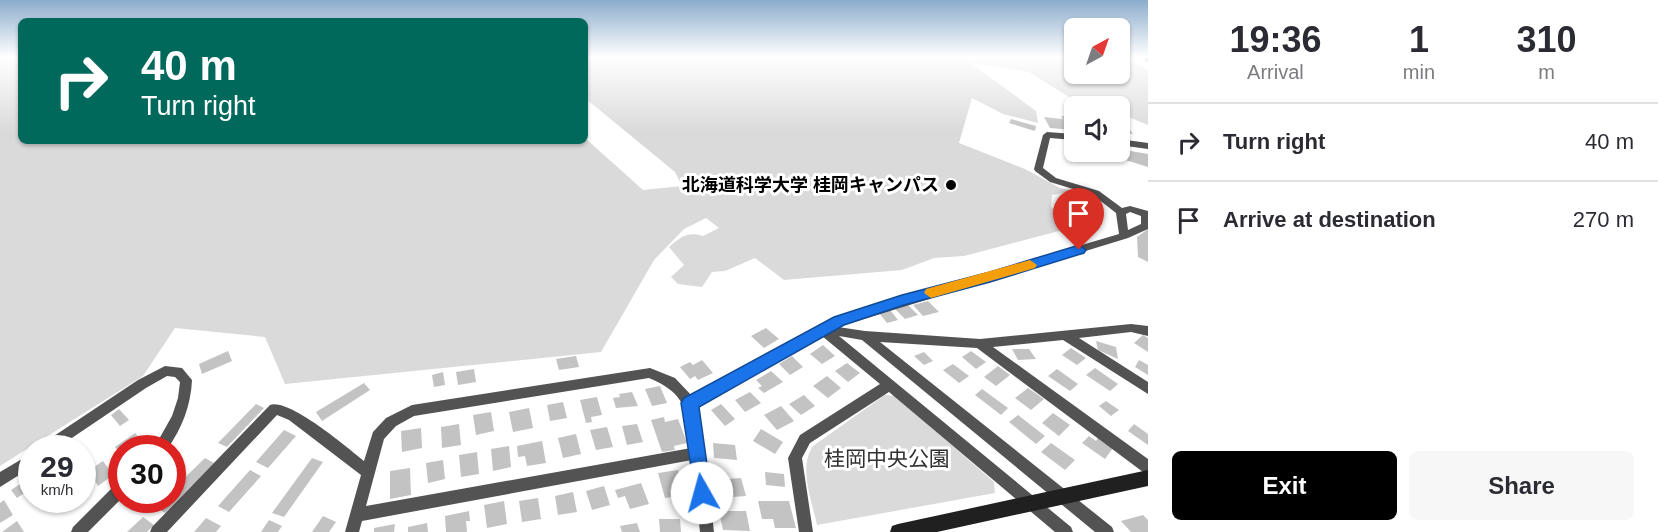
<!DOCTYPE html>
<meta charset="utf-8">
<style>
body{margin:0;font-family:Arial,"Noto Sans JP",sans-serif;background:#f7f7f7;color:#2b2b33;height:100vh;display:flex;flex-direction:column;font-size:22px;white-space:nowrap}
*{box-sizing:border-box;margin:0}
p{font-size:20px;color:#7c7c81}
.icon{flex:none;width:33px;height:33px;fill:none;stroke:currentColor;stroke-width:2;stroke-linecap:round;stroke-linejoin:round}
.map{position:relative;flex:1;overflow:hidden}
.drawer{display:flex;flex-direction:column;background:#fff;width:510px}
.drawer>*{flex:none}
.banner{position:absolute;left:18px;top:18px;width:570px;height:126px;border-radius:9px;box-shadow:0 2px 4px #0004;background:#00695c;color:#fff;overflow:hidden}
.needle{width:39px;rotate:40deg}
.fabs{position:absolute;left:1064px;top:18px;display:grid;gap:12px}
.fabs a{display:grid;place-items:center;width:66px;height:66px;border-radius:9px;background:#fff;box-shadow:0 2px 4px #0004;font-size:30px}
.speed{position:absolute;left:18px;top:435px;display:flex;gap:12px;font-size:30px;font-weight:700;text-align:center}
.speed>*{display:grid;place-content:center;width:78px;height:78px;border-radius:50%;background:#fff;box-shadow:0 2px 4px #0004;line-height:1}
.speed small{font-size:15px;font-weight:400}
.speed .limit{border:9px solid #d22;background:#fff;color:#111}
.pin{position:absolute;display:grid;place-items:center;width:51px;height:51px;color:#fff;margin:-62px -26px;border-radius:50% 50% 50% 0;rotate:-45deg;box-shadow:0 0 6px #0007}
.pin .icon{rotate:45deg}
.me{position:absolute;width:66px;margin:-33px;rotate:353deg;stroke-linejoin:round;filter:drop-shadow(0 0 4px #0008)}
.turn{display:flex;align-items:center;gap:21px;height:126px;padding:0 24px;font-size:27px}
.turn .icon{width:78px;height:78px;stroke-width:2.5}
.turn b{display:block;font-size:42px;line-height:51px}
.eta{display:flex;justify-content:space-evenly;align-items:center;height:102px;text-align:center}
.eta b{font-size:36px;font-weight:700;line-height:42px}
.button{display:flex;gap:12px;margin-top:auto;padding:12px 24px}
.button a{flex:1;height:69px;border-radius:9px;background:#000;color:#fff;font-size:24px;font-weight:700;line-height:69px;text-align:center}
.button a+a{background:#f7f7f7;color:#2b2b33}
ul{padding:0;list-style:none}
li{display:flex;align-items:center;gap:18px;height:78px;padding:0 24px;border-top:2px solid #e1e1e2}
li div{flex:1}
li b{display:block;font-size:22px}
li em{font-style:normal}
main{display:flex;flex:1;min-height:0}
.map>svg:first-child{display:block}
.green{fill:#dadada}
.building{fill:#c3c3c3}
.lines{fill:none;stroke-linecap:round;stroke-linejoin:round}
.highway-casing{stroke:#dbdbdb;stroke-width:3}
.street{fill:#535353;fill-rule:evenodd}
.secondary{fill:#202020;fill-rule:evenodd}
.highway{fill:#000;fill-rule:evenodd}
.route{fill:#1a73e8;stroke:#114b97;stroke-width:1.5}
.slow{fill:#f59e0b}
.poi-dot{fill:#000;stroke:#fff;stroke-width:2}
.labels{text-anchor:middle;stroke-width:6;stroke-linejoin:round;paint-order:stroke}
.poi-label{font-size:18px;font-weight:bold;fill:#000;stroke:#fff;text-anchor:end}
.near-park-label{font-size:21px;fill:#313131;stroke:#fff}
</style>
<main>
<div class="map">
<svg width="1148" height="532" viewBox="0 0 1148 532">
<rect width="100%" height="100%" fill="#fff"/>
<!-- green -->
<g class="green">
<path d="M0,57h21v84h564v-3l58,52 39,-4 -7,-14 -90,-74v-41h489v17h45v-17h5l24,13v55l-29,-12v-7l-37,-1 -53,-33 -60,-10 67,49 2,12 -35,-9 -31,-16 -13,45 66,26 35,19 14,3 -22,4 -1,12 11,10 30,9 -5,5 -17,5 -11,-5 -95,25 -30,2 -32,12 -118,10 -29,-22 -30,13 -13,1 -10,15 -24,-3 -7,-7 13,-12 -15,-18c12,-10 18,-16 34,-11l16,-8 -13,-10 -22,11 -30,31 -53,92 -316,32 -20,-47 -90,-9 -32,48 -143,90z"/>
<path d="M885,395l10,1 99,86 1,11 -178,32c-5,-25 -19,-57 -4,-79z"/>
</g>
<!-- building -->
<g class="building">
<polygon points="1061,116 1074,116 1074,130 1050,128 1044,117 1063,119"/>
<polygon points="1011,119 1036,126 1035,131 1009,123"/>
<polygon points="1119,120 1123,121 1133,134 1119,132"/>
<polygon points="1119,149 1148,154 1148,167 1106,154 1106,152 1119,152"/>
<polygon points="1148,229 1148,262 1138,257 1137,237"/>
<polygon points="928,301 939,312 923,316 913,305"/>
<polygon points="908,305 918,315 905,319 895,309"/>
<polygon points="890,310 898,320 887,323 879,313"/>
<polygon points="766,328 779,339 764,348 751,336"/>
<polygon points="1143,335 1148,338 1148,352 1134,343"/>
<polygon points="1096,341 1116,347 1118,359 1098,350"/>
<polygon points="823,345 835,356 822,364 810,354"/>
<polygon points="1071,348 1086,358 1077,365 1062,355"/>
<polygon points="1012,349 1029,349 1036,359 1018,360"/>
<polygon points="228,351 232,361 202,374 199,364"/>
<polygon points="971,351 986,362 976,369 962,357"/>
<polygon points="924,352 933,361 924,365 914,356"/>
<polygon points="576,356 579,367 559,370 556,359"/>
<polygon points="792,356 803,367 790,375 779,364"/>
<polygon points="702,360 713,373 698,380 695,376 690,379 680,367 690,362 693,365"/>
<polygon points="1139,360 1148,365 1148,375 1135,367"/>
<polygon points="847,363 860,373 848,382 835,371"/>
<polygon points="953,364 969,376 959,383 943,370"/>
<polygon points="998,366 1010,375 996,386 984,377"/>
<polygon points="1095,368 1118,384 1110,391 1086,375"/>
<polygon points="474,369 476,382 458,385 456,372"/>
<polygon points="1057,369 1078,384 1070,391 1048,376"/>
<polygon points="771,371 783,382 764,393 758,388 762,386 756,380"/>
<polygon points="443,372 445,385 434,387 432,375"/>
<polygon points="827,376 841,388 828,398 813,386"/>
<polygon points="364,383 370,390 322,421 316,412"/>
<polygon points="660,386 667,403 652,406 645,389"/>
<polygon points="1028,388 1044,399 1031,410 1015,398"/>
<polygon points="982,389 1008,408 1001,415 975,395"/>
<polygon points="632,392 638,406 616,408 613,398 620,397 619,394"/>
<polygon points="750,392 761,403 745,412 735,400"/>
<polygon points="804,395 815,406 801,415 789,404"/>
<polygon points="597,397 602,415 591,417 592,422 586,423 580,400"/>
<polygon points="1106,401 1119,410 1111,416 1099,406"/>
<polygon points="563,402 567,418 550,421 547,405"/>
<polygon points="256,404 264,408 227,447 218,443"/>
<polygon points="721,404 735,419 725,426 711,410"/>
<polygon points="781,406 794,421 777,430 764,415"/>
<polygon points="529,408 533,428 513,432 509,412"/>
<polygon points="119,409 129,420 120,426 111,415"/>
<polygon points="491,412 494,431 476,435 473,415"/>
<polygon points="1053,413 1070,425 1059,436 1042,423"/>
<polygon points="1018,415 1045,436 1036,444 1009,422"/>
<polygon points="664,417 665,422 678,419 687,443 674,446 675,450 662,452 651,420"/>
<polygon points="459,424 461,445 442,448 441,427"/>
<polygon points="637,424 643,442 627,445 622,426"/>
<polygon points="1134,424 1148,434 1148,445 1128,431"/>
<polygon points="607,427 613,447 596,450 590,430"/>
<polygon points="421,428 422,448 402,452 401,431"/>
<polygon points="761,429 783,442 775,454 753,441"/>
<polygon points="284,430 296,436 268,468 256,462"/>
<polygon points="135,433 143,442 133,448 122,448 122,455 115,447"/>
<polygon points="576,434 581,454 563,458 558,438"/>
<polygon points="1089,436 1096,441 1098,438 1113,448 1105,459 1082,443"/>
<polygon points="542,441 546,463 527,466 525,456 518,457 517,446"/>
<polygon points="713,443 735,445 737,460 714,458"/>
<polygon points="1051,443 1075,460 1065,470 1041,452"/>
<polygon points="509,446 511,467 493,471 491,449"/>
<polygon points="477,452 479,474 461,477 459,455"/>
<polygon points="205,458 214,463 165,513 156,507 163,500 172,500 172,490"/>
<polygon points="312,458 323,462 284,517 272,513"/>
<polygon points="443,460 445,479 428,483 426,463"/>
<polygon points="103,461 113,475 98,486 88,471"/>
<polygon points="410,468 411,495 390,499 390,471"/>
<polygon points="250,470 261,476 229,512 218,506"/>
<polygon points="678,470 685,495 665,498 658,473"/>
<polygon points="765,472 784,474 785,487 766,485"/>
<polygon points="32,476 32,488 17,498 11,490"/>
<polygon points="741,478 746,496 732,497 727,479"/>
<polygon points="641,483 649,504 630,509 625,496 618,498 615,490"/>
<polygon points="604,486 610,505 592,510 586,491"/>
<polygon points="573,492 577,512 558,515 555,496"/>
<polygon points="538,498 541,519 522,522 519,501"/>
<polygon points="4,500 13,515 0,523 0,503"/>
<polygon points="504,501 507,524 487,528 484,505"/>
<polygon points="758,501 789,501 796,528 775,528 773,519 762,519"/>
<polygon points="469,511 470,521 466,521 467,532 446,532 445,516"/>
<polygon points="719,511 746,511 750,531 723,530"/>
<polygon points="1143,515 1148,520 1148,532 1131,532 1121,521"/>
<polygon points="323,516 336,522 329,532 312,532"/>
<polygon points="143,517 154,525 147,532 127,532"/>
<polygon points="206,518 221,526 216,532 194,532"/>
<polygon points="659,519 680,519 681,532 660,532"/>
<polygon points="269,520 282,526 278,532 261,532"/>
<polygon points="17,521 24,532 2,532"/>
<polygon points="427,523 428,532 408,532 408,527"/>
<polygon points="637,523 640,532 622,532 620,526"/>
<polygon points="395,524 394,532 374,532 374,528"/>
</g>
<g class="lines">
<!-- highway casing -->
<g class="highway-casing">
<polygon id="highway" points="1141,57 1148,57 1148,62"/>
</g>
<!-- street -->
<g class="street">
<path d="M1047,132l27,2v6l-24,-2 -7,30 13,10 43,13 23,17 8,-2 18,5v18l-20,9 -290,89 27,4 115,8 151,-15 17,2v10l-17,-4 -52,6 69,44v12l-85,-54 -70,7 155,112v14l-5,-1 -166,-124 -97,-6 232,185 2,5h-19l-233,-192 -23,-4 232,191 2,5h-18l-166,-140 -79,51 -8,15 11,74h-14l-11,-74 12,-23 80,-51 -58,-48 -125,70 5,21 12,105h-14l-8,-72 -330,61 -3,11h-14l16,-57 -72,-55 -12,-5 -110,117h-17l2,-5 118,-122c19,-7 78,43 94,56l9,-29 13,-14 26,-13 238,-37 25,10 17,18 143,-78 284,-84 -3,-21 -23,-18 -43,-13 -15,-11 -1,-2 9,-34zM1130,212l11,4v8l-13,6 -2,-16zM649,378c38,16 38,33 42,70l-325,58 18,-67 12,-13 18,-10z"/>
<polygon points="1119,139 1148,143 1148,149 1119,145"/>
<path d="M165,366l17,2 10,12c-1,25 -10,48 -24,68h-14l18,-32 6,-18 2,-16 -5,-5 -8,-1 -21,12 -89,60h-17l2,-4 96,-64z"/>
<polygon points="32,453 32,467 0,487 0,472"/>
<polygon points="122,481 122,498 88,532 71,532 73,527 117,483"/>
</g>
<!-- secondary -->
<polygon class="secondary" points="1148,470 1148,486 937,532 890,532 892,526 898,524"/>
<!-- highway -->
<use href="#highway" class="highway"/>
</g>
<!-- sky -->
<linearGradient id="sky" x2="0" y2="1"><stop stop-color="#8baccc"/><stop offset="0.43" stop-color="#fff"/><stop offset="1" stop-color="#fff" stop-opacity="0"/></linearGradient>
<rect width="1148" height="132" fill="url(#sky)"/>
<!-- route -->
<polygon class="route" points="1079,245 1086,250 1084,253 990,282 904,305 844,325 699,407 711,493 709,499 702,501 696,499 681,403 684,398 834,317 902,295 990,272"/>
<!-- slow -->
<polygon class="slow" points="1030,260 1037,265 1035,268 931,298 924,293 926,289"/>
<!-- markers -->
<circle class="poi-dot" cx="951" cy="185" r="6"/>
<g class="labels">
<!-- poi labels -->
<g class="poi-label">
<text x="939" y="191">北海道科学大学 桂岡キャンパス</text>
</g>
<!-- near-park labels -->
<g class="near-park-label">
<text x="887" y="466">桂岡中央公園</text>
</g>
</g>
</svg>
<div class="fabs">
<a><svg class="needle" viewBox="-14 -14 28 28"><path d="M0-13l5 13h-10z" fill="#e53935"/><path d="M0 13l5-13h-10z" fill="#7c7c81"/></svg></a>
<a><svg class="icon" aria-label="sound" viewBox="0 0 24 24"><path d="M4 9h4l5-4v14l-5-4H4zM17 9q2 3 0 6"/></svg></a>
</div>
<div class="speed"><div>29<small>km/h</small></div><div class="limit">30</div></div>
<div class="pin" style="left:1079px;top:250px;background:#d93025"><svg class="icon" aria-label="arrive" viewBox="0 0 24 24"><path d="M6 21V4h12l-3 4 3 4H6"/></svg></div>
<svg class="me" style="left:702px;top:493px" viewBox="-20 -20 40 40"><circle r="19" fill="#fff"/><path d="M0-13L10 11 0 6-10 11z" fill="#1a73e8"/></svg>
<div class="banner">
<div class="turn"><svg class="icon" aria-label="right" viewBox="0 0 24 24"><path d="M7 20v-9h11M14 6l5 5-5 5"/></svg><div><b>40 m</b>Turn right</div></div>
</div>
</div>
<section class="drawer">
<div class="eta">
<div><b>19:36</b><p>Arrival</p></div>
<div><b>1</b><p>min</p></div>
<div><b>310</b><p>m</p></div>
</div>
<ul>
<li><svg class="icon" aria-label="right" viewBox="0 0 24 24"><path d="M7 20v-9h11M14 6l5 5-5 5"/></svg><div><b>Turn right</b></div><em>40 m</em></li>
<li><svg class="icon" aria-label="arrive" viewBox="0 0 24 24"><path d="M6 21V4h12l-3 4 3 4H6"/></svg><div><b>Arrive at destination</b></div><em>270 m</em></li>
</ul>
<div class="button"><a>Exit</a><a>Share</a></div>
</section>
</main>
